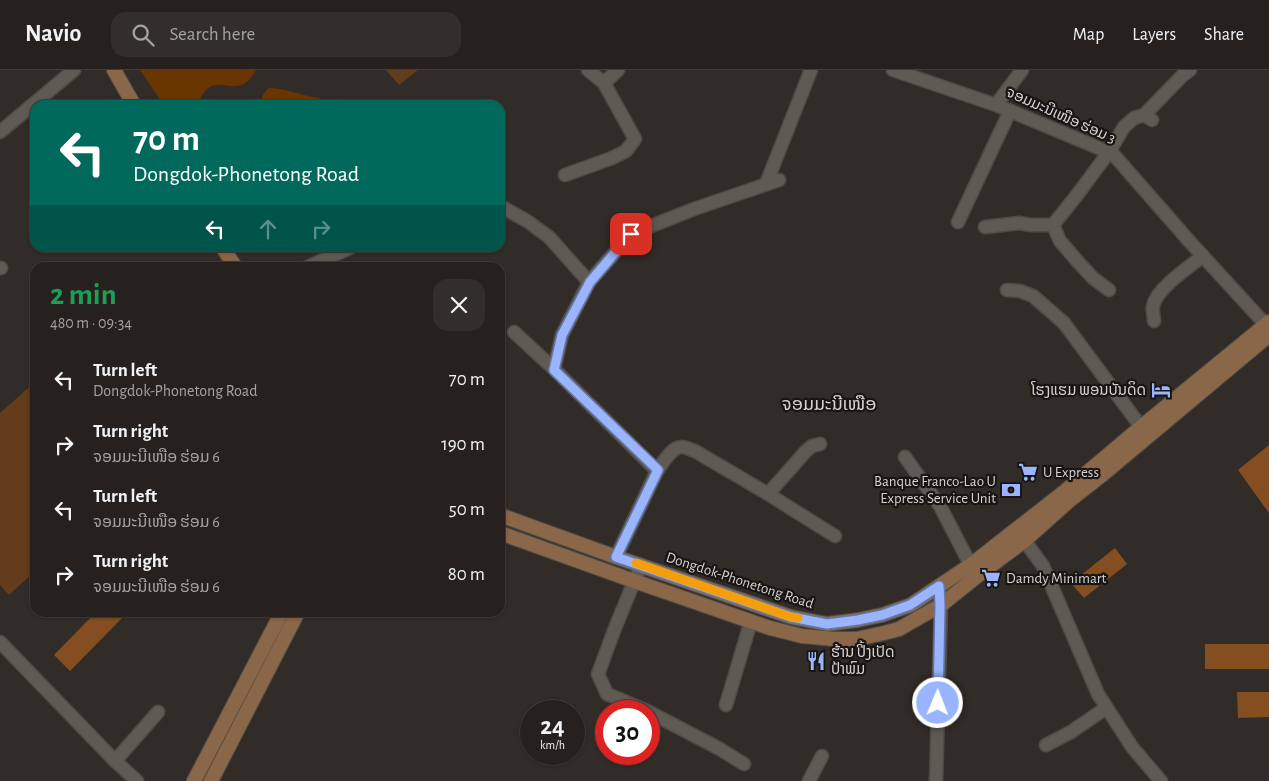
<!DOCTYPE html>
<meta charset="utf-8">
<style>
body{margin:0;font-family:"Alegreya Sans","Noto Sans Lao",sans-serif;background:#322e2b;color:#f1f3f6;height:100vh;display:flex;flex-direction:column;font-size:19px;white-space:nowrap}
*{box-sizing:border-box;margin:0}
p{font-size:16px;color:#a4a3a4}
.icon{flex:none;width:28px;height:28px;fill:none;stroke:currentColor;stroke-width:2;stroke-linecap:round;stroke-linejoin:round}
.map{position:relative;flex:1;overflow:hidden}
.drawer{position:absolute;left:30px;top:192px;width:475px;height:355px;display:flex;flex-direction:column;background:#26211e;border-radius:15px;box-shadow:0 1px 4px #0004,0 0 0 1px #423e3c}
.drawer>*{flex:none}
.top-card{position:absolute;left:30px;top:30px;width:475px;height:152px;border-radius:15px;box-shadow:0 1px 4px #0004,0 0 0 1px #423e3c;background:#00695c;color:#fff;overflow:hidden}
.speed{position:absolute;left:520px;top:630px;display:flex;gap:10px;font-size:25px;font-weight:700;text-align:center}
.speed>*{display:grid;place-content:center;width:65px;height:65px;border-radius:50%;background:#26211e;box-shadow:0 1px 4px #0004,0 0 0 1px #423e3c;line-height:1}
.speed small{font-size:12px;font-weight:400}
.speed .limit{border:8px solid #d22;background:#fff;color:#111}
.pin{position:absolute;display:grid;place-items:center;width:42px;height:42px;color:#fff;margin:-21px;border-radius:10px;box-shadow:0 2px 8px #0006}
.me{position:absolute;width:55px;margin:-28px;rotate:1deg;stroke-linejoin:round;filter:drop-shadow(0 0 4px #0008)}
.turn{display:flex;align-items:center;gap:18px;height:105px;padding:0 20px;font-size:22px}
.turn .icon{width:65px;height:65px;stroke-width:2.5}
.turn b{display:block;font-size:35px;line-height:42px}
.lanes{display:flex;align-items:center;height:48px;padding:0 20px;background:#0003;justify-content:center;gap:25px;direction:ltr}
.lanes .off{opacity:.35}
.round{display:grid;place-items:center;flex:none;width:52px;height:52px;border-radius:15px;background:#322e2b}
.summary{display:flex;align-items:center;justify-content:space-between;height:85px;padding:0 20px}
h1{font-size:30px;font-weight:700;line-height:38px;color:#1e9e55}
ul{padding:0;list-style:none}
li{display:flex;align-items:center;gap:15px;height:65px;padding:0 20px}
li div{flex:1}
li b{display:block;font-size:19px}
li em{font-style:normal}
header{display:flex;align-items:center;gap:30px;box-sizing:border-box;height:70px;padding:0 25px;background:#26211e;border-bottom:1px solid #423e3c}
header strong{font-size:24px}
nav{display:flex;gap:28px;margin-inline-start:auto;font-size:18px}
.search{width:350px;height:45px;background:#322e2b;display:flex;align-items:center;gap:12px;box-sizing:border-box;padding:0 18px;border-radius:15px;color:#a4a3a4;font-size:19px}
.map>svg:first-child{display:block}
.green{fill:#633c1b}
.water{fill:#6a3600}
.building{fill:#844e20}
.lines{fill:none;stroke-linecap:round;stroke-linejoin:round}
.minor-casing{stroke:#4f4a46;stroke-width:15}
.secondary-casing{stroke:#4f4a46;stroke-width:16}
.minor{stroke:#605a55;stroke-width:12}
.secondary{stroke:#896748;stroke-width:14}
.route-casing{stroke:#6476a4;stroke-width:12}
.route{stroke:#9ab5fd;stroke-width:9}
.slow{stroke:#f59e0b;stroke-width:9}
.labels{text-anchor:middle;stroke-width:4.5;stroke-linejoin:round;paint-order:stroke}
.street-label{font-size:15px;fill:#d6d2d0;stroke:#181514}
.poi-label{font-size:15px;fill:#d6d2d0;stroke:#181514;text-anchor:start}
.quarter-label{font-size:18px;fill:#d6d2d0;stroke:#181514}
</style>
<header>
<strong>Navio</strong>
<div class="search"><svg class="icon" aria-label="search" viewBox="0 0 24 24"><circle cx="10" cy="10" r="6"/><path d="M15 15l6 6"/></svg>Search here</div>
<nav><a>Map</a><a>Layers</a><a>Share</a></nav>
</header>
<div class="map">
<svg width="1269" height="711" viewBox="0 0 1269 711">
<rect width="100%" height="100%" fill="#322c28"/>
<!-- green -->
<g class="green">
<polygon points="386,0 418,0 399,15"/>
<polygon points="35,312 35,501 9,525 0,515 0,343"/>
</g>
<!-- water -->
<g class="water">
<path d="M140,0h116c-17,30 -32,7 -48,18 -5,4 -8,11 -10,17h-34z"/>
<path d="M269,18c14,0 29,6 43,9 19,4 39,4 58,8h-108c-1,-8 1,-12 7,-17z"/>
</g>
<!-- building -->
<g class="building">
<polygon points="1269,375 1269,443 1238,400"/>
<polygon points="1115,478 1127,494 1084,528 1071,513"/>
<polygon points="96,542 128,542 70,601 54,585"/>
<rect x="1205" y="574" width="64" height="25"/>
<polygon points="1237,622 1269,622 1269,647 1238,648"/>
</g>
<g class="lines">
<!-- minor casing -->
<g class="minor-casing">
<g id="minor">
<polyline points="893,0 996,35 1113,84 1190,172 1266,255"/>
<polyline points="604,13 618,0"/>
<polyline points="996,35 1022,0"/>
<polyline points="1144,45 1183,5 1190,0"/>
<polyline points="0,62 74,0"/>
<polyline points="565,105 612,88 626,81 635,69 604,13 588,0"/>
<polyline points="766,114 811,0"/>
<polyline points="500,137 504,138 527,151 549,167 589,212"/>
<polyline points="958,152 1010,41"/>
<polyline points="1053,155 1060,171 1079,193 1093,208 1109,220"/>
<polyline points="985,157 1019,153 1031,155 1053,155 1077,125 1109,82 1124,57 1134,48 1144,45 1152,50"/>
<polyline points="0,198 1,198"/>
<polyline points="305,198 350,178"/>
<polyline points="1007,220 1020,221 1033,226 1064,253 1141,357"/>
<path d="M1154,251c0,-4 -2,-11 -1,-15 4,-18 36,-39 50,-50"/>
<polyline points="514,262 554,299"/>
<polyline points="905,387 940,436 968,490 972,494"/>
<path d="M657,401c6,-8 14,-24 25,-24 4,0 9,3 13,4l73,43 67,42"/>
<polyline points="768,424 806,381 812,376 820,374"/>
<polyline points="1016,459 1043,496 1098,624 1132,677 1161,711"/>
<polyline points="616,487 657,401 554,299 562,265 589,212 631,164 694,139 779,110"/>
<polyline points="641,495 615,558 598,604 607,624 647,641"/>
<polyline points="0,572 115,691 137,711"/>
<polyline points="726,635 751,551"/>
<polyline points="649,642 720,679 744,694"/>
<polyline points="1046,675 1071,662 1106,638"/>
<polyline points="115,691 158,642"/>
<polyline points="809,711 822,686"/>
<polyline points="936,711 941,535 939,516"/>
</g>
</g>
<!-- secondary casing -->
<g class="secondary-casing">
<g id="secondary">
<polyline points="114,0 134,35"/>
<polyline points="223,178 236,198"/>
<polyline points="500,445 616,487 791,547 827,554 858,550 882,545 911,535 972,494 1064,422 1141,357 1269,252"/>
<polyline points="500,463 634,511 770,558 802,566 834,569 856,569 884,563 899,559 941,535 981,503 1024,471 1070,430 1102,405 1269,265"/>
<polyline points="194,711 282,542"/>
<polyline points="211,711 298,542"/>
</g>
</g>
<!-- minor -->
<use href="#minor" class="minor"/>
<!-- secondary -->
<use href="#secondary" class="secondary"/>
</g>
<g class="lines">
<!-- route casing -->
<g class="route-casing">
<polyline id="route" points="631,164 590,212 562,265 554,300 658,400 616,487 791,547 827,554 858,550 882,545 910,535 939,516 940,535 938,633"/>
</g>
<!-- route -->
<use href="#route" class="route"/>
<!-- slow -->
<polyline class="slow" points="636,493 791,547 798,548"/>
</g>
<!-- icons -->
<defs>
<g id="hotel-bare" transform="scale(1.5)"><path d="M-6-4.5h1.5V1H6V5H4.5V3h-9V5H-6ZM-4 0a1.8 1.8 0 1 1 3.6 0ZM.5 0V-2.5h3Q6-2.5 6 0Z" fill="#9ab5fd" stroke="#181514" stroke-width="2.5" paint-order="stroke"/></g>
<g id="supermarket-bare" transform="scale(1.5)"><path d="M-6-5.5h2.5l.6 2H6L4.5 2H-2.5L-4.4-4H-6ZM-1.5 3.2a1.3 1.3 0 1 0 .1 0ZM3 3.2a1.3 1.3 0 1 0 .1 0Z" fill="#9ab5fd" stroke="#181514" stroke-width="2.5" paint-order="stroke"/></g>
<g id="bank-bare" transform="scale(1.5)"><path d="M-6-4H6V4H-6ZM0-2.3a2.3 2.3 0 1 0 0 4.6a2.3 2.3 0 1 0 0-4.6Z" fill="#9ab5fd" stroke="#181514" stroke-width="2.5" paint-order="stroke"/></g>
<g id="restaurant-bare" transform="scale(1.5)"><path d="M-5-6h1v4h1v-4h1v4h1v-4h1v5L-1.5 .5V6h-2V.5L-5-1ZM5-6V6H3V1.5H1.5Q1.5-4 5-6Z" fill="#9ab5fd" stroke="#181514" stroke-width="2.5" paint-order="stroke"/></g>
</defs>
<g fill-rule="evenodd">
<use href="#hotel-bare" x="1161" y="320"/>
<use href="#supermarket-bare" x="1028" y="402"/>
<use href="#bank-bare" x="1011" y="420"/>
<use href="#supermarket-bare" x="991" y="508"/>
<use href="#restaurant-bare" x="816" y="591"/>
</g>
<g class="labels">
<!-- street labels -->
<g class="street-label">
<text transform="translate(1061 45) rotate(24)" y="5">ຈອມມະນີເໜືອ ຮ່ອມ 3</text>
<text transform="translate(740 510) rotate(18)" y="5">Dongdok-Phonetong Road</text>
</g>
<!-- poi labels -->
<g class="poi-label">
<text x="1146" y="325" text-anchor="end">ໂຮງແຮມ ພອນບັນດິດ</text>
<text x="1043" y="407">U Express</text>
<text x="996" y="416" text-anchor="end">Banque Franco-Lao U<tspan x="996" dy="17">Express Service Unit</tspan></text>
<text x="1006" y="513">Damdy Minimart</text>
<text x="831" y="587">ຮ້ານ ປີ້ງເປັດ<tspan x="831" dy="17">ປ້າພົມ</tspan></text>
</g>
<!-- quarter labels -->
<g class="quarter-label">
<text x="829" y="340">ຈອມມະນີເໜືອ</text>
</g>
</g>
</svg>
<div class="speed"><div>24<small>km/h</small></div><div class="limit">30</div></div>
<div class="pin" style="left:631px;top:164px;background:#d93025"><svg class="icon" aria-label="arrive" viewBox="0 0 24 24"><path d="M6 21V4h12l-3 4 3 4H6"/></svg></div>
<svg class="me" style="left:938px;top:633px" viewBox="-20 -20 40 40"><circle r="17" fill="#9ab5fd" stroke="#fff" stroke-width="3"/><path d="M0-11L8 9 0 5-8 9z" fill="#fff"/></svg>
<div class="top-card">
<div class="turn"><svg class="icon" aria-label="left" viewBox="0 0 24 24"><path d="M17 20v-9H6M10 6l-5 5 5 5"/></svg><div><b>70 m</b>Dongdok-Phonetong Road</div></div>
<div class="lanes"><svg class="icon" aria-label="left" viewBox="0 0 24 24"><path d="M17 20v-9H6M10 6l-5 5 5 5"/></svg><svg class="icon off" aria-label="ahead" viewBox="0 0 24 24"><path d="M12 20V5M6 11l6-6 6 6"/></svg><svg class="icon off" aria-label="right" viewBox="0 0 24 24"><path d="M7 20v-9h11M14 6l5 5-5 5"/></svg></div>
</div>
<section class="drawer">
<div class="summary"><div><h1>2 min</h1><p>480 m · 09:34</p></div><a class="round"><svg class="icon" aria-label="close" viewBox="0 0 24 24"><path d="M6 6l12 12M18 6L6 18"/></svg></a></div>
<ul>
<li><svg class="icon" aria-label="left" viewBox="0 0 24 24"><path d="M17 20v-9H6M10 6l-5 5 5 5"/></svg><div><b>Turn left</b><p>Dongdok-Phonetong Road</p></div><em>70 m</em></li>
<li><svg class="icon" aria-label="right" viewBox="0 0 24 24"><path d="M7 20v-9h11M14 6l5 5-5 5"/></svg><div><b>Turn right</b><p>ຈອມມະນີເໜືອ ຮ່ອມ 6</p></div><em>190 m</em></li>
<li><svg class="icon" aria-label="left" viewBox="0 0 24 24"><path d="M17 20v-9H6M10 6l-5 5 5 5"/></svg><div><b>Turn left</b><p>ຈອມມະນີເໜືອ ຮ່ອມ 6</p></div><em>50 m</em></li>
<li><svg class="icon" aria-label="right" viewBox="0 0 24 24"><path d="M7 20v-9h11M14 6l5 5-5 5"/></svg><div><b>Turn right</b><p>ຈອມມະນີເໜືອ ຮ່ອມ 6</p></div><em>80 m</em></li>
</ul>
</section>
</div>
